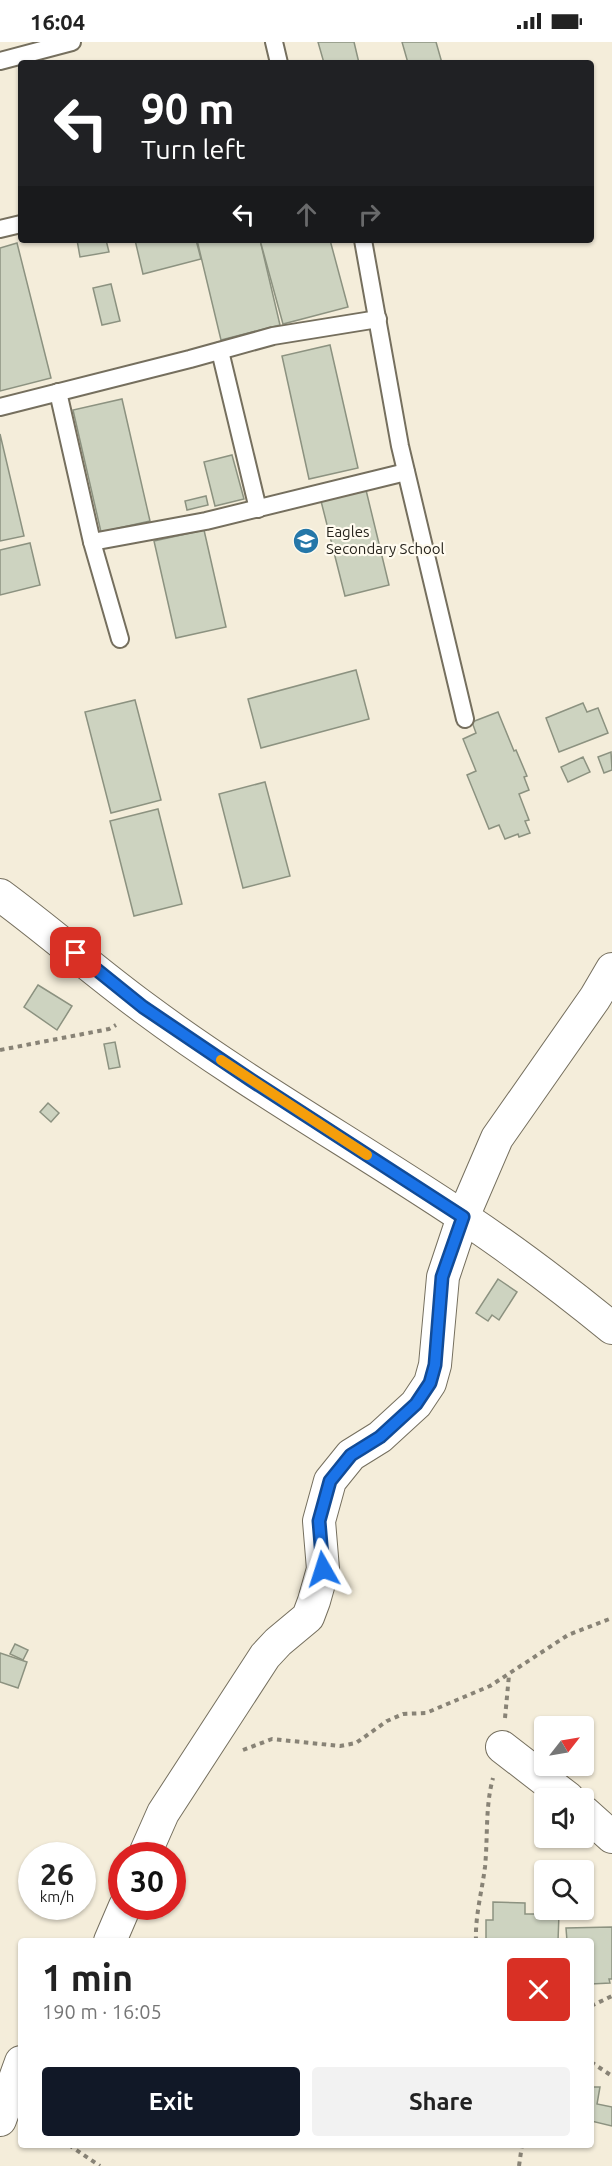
<!DOCTYPE html>
<meta charset="utf-8">
<style>
body{margin:0;font-family:Ubuntu,sans-serif;background:#f2f2f2;color:#222;height:100vh;display:flex;flex-direction:column;font-size:22px;white-space:nowrap}
*{box-sizing:border-box;margin:0}
p{font-size:20px;color:#767676}
.icon{flex:none;width:33px;height:33px;fill:none;stroke:currentColor;stroke-width:2;stroke-linecap:round;stroke-linejoin:round}
.map{position:relative;flex:1;overflow:hidden}
.sheet{position:absolute;left:18px;top:1896px;width:576px;height:210px;display:flex;flex-direction:column;background:#fff;border-radius:6px;box-shadow:0 2px 4px #0004}
.sheet>*{flex:none}
.banner{position:absolute;left:18px;top:18px;width:576px;height:183px;border-radius:6px;box-shadow:0 2px 4px #0004;background:#202124;color:#fff;overflow:hidden}
.needle{width:39px;rotate:59deg}
.buttons{position:absolute;left:534px;top:1674px;display:grid;gap:12px}
.buttons a{display:grid;place-items:center;width:60px;height:60px;border-radius:6px;background:#fff;box-shadow:0 2px 4px #0004;font-size:30px}
.speed{position:absolute;left:18px;top:1800px;display:flex;gap:12px;font-size:30px;font-weight:700;text-align:center}
.speed>*{display:grid;place-content:center;width:78px;height:78px;border-radius:50%;background:#fff;box-shadow:0 2px 4px #0004;line-height:1}
.speed small{font-size:15px;font-weight:400}
.speed .limit{border:9px solid #d22;background:#fff;color:#111}
.pin{position:absolute;display:grid;place-items:center;width:51px;height:51px;color:#fff;margin:-26px;border-radius:12px;box-shadow:0 3px 9px #0006}
.me{position:absolute;width:66px;margin:-33px;rotate:354deg;stroke-linejoin:round;filter:drop-shadow(0 0 4px #0008)}
.turn{display:flex;align-items:center;gap:21px;height:126px;padding:0 24px;font-size:27px}
.turn .icon{width:78px;height:78px;stroke-width:2.5}
.turn b{display:block;font-size:42px;line-height:51px}
.lanes{display:flex;align-items:center;height:57px;padding:0 24px;background:#0003;justify-content:center;gap:30px;direction:ltr}
.lanes .off{opacity:.35}
.round{display:grid;place-items:center;flex:none;width:63px;height:63px;border-radius:6px;background:#f2f2f2}
.summary{display:flex;align-items:center;justify-content:space-between;height:102px;padding:0 24px}
h1{font-size:36px;font-weight:600;line-height:45px}
.primary-button{display:flex;gap:12px;margin-top:auto;padding:12px 24px}
.primary-button a{flex:1;height:69px;border-radius:6px;background:#111827;color:#fff;font-size:24px;font-weight:600;line-height:69px;text-align:center}
.primary-button a+a{background:#f2f2f2;color:#222}
.status{display:flex;justify-content:space-between;align-items:center;height:42px;padding:0 30px;background:#fff;direction:ltr}
.status svg{height:16px;fill:currentColor}
.map>svg:first-child{display:block}
.building{fill:#cdd3c0;stroke:#8c9280;stroke-width:1.5}
.lines{fill:none;stroke-linecap:round;stroke-linejoin:round}
.service-casing{stroke:#756f5e;stroke-width:20}
.minor-casing{stroke:#756f5e;stroke-width:34}
.path{stroke:#888376;stroke-width:4;stroke-dasharray:4.5 4.5;stroke-linecap:butt}
.service{stroke:#fff;stroke-width:16}
.minor{stroke:#fff;stroke-width:32}
.route-casing{stroke:#114b97;stroke-width:15}
.route{stroke:#1a73e8;stroke-width:10}
.slow{stroke:#f59e0b;stroke-width:10}
.labels{text-anchor:middle;stroke-width:4.5;stroke-linejoin:round;paint-order:stroke}
.poi-label{font-size:15px;fill:#27241d;stroke:#fffbef;text-anchor:start}
</style>
<div class="status"><b>16:04</b><svg viewBox="0 0 49 12"><path d="M0 12V9h3v3zM5 12V6h3v6zM10 12V3h3v9zM15 12V0h3v12zM26 1h20v11H26zM47 4h2v5h-2z"/></svg></div>
<div class="map">
<svg width="612" height="2124" viewBox="0 0 612 2124">
<rect width="100%" height="100%" fill="#f4edda"/>
<!-- building -->
<g class="building">
<polygon points="318,0 354,0 359,21 324,21"/>
<polygon points="402,0 436,0 442,21 408,21"/>
<polygon points="77,198 106,198 109,210 80,215"/>
<polygon points="135,198 196,198 201,217 143,232"/>
<polygon points="197,198 260,198 280,283 221,298"/>
<polygon points="260,198 330,198 348,265 283,282"/>
<polygon points="17,201 51,336 0,349 0,206"/>
<polygon points="111,242 120,279 102,283 93,246"/>
<polygon points="330,303 358,426 309,437 282,314"/>
<polygon points="122,357 150,479 101,490 73,368"/>
<polygon points="0,392 24,494 0,499"/>
<polygon points="232,413 244,457 215,464 204,420"/>
<polygon points="366,448 389,543 345,554 321,459"/>
<polygon points="206,454 208,463 187,468 185,459"/>
<polygon points="204,488 226,585 176,596 154,499"/>
<polygon points="30,501 40,543 0,553 0,508"/>
<polygon points="356,628 369,677 261,706 248,657"/>
<polygon points="135,658 161,758 111,771 85,670"/>
<polygon points="583,661 587,670 598,666 608,691 559,710 546,676"/>
<polygon points="498,670 514,709 516,708 527,734 524,735 529,748 519,752 529,778 525,779 530,791 519,795 518,792 505,797 499,783 489,787 467,733 476,729 463,697 476,691 472,680"/>
<polygon points="611,710 612,728 604,731 598,715"/>
<polygon points="583,715 590,730 568,740 561,725"/>
<polygon points="265,740 290,834 243,846 219,752"/>
<polygon points="158,767 182,862 134,874 110,779"/>
<polygon points="38,943 72,964 57,988 24,965"/>
<polygon points="115,1000 120,1025 109,1027 104,1002"/>
<polygon points="48,1061 59,1071 51,1080 40,1070"/>
<polygon points="498,1237 517,1250 499,1278 492,1273 488,1279 476,1271"/>
<polygon points="15,1602 28,1608 23,1618 10,1612"/>
<polygon points="0,1611 27,1620 18,1646 0,1640"/>
<polygon points="493,1860 525,1861 525,1872 559,1872 558,1899 486,1899 486,1878 493,1878"/>
<polygon points="612,1885 612,1937 609,1937 610,1941 591,1942 591,1899 567,1899 566,1886"/>
<polygon points="591,2045 600,2045 597,2062 612,2065 612,2084 591,2079"/>
</g>
<g class="lines">
<!-- service casing -->
<g class="service-casing">
<g id="service">
<polyline points="274,0 279,21"/>
<polyline points="0,19 72,0"/>
<polyline points="0,187 21,182"/>
<polyline points="363,198 400,404 465,677"/>
<polyline points="220,309 258,467"/>
<polyline points="58,350 92,500 120,597"/>
<polyline points="0,365 190,317 273,294 378,277"/>
<polyline points="92,500 206,479 406,430"/>
</g>
</g>
<!-- minor casing -->
<g class="minor-casing">
<g id="minor">
<path d="M0,853c49,36 94,76 143,112 102,76 214,139 320,210 51,34 101,72 149,111"/>
<polyline points="502,1705 568,1756"/>
<polyline points="584,1770 612,1795"/>
<polyline points="144,1814 163,1771 265,1614 278,1600 308,1575 314,1559 323,1527 319,1479 330,1439 351,1413 380,1395 416,1362 430,1341 435,1323 443,1235 463,1175 497,1096 595,956 612,927"/>
<polyline points="110,1899 125,1864"/>
<polyline points="0,2078 21,2020"/>
</g>
</g>
<!-- path -->
<g class="path">
<polyline points="0,1008 109,987 116,983"/>
<polyline points="505,1676 509,1633"/>
<polyline points="243,1708 272,1697 340,1704 356,1701 387,1679 403,1672 426,1671 490,1644 568,1593 612,1576"/>
<path d="M476,1899c-1,-25 6,-50 9,-74 3,-30 0,-60 8,-89"/>
<polyline points="591,1964 612,1954"/>
<polyline points="591,2020 612,2034"/>
<polyline points="69,2103 100,2124"/>
<polyline points="519,2124 522,2103"/>
</g>
<!-- service -->
<use href="#service" class="service"/>
<!-- minor -->
<use href="#minor" class="minor"/>
</g>
<g class="lines">
<!-- route casing -->
<g class="route-casing">
<polyline id="route" points="76,911 143,965 251,1038 463,1175 442,1235 435,1323 430,1341 416,1362 380,1395 351,1413 330,1439 319,1479 323,1527"/>
</g>
<!-- route -->
<use href="#route" class="route"/>
<!-- slow -->
<polyline class="slow" points="221,1018 367,1113"/>
</g>
<!-- icons -->
<defs>
<g id="school-disc" transform="scale(1.35)"><circle r="9.5" fill="#2577a8" stroke="#fffbef"/><path d="M0-5L7-2L0 1L-7-2ZM-4 1L0 2.5L4 1V4Q0 6-4 4Z" fill="#fff"/></g>
</defs>
<g fill-rule="evenodd">
<use href="#school-disc" x="306" y="499"/>
</g>
<g class="labels">
<!-- poi labels -->
<g class="poi-label">
<text x="326" y="495">Eagles<tspan x="326" dy="17">Secondary School</tspan></text>
</g>
</g>
</svg>
<div class="buttons">
<a><svg class="needle" viewBox="-14 -14 28 28"><path d="M0-13l5 13h-10z" fill="#e53935"/><path d="M0 13l5-13h-10z" fill="#767676"/></svg></a>
<a><svg class="icon" aria-label="sound" viewBox="0 0 24 24"><path d="M4 9h4l5-4v14l-5-4H4zM17 9q2 3 0 6"/></svg></a>
<a><svg class="icon" aria-label="search" viewBox="0 0 24 24"><circle cx="10" cy="10" r="6"/><path d="M15 15l6 6"/></svg></a>
</div>
<div class="speed"><div>26<small>km/h</small></div><div class="limit">30</div></div>
<div class="pin" style="left:76px;top:911px;background:#d93025"><svg class="icon" aria-label="arrive" viewBox="0 0 24 24"><path d="M6 21V4h12l-3 4 3 4H6"/></svg></div>
<svg class="me" style="left:323px;top:1527px" viewBox="-20 -20 40 40"><path d="M0-17L14 15 0 8-14 15z" fill="#1a73e8" stroke="#fff" stroke-width="4"/></svg>
<div class="banner">
<div class="turn"><svg class="icon" aria-label="left" viewBox="0 0 24 24"><path d="M17 20v-9H6M10 6l-5 5 5 5"/></svg><div><b>90 m</b>Turn left</div></div>
<div class="lanes"><svg class="icon" aria-label="left" viewBox="0 0 24 24"><path d="M17 20v-9H6M10 6l-5 5 5 5"/></svg><svg class="icon off" aria-label="ahead" viewBox="0 0 24 24"><path d="M12 20V5M6 11l6-6 6 6"/></svg><svg class="icon off" aria-label="right" viewBox="0 0 24 24"><path d="M7 20v-9h11M14 6l5 5-5 5"/></svg></div>
</div>
<section class="sheet">
<div class="summary"><div><h1>1 min</h1><p>190 m · 16:05</p></div><a class="round" style="background:#d93025;color:#fff"><svg class="icon" aria-label="close" viewBox="0 0 24 24"><path d="M6 6l12 12M18 6L6 18"/></svg></a></div>
<div class="primary-button"><a>Exit</a><a>Share</a></div>
</section>
</div>
